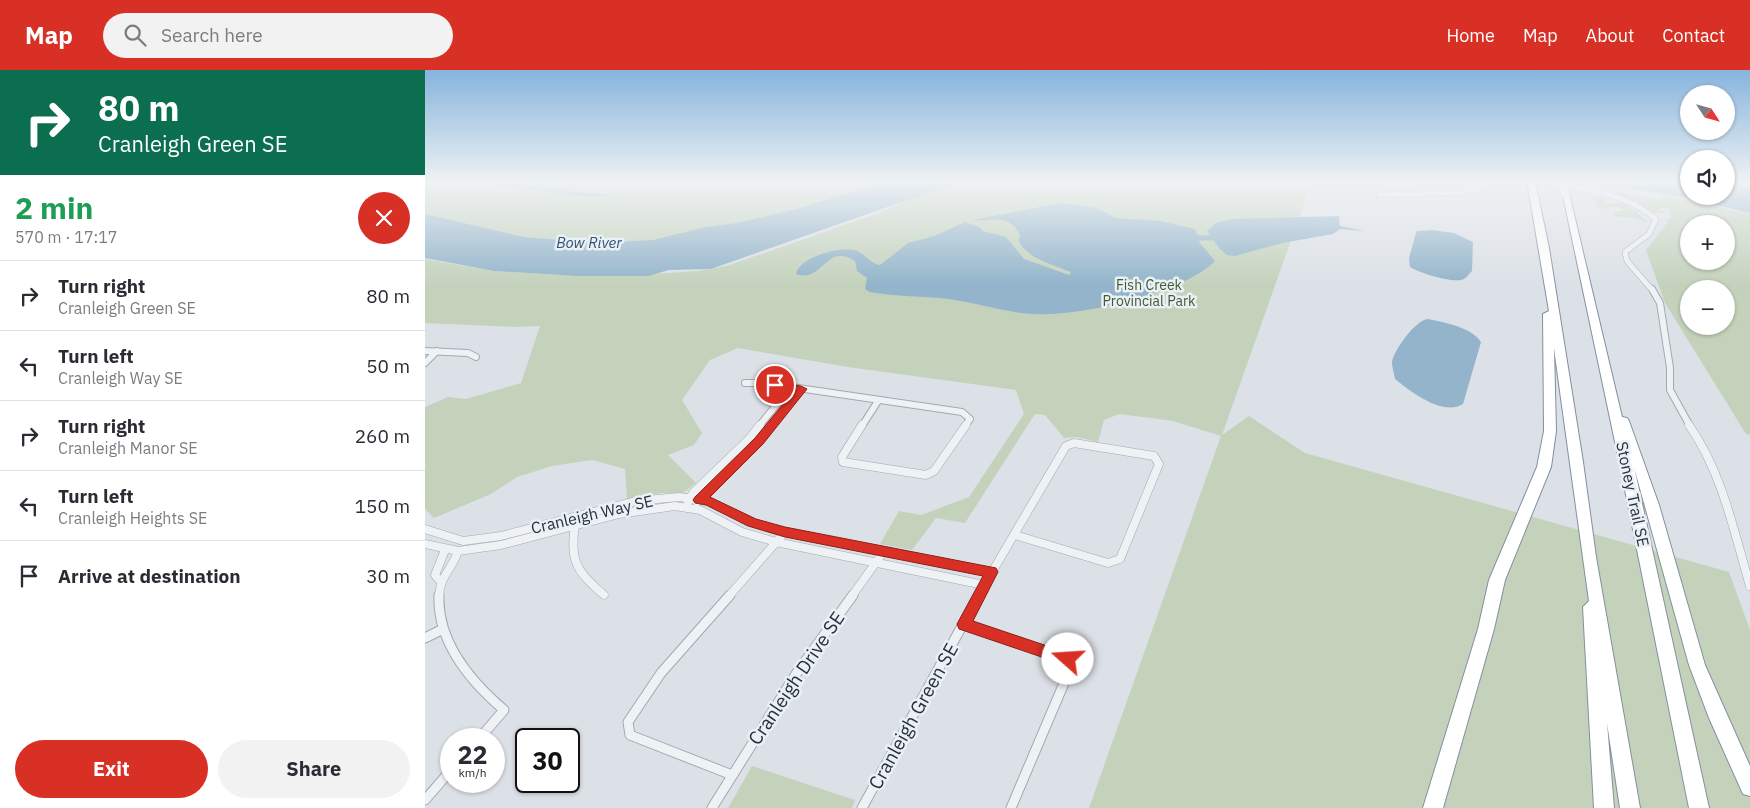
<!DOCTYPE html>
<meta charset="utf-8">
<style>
body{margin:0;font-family:"IBM Plex Sans",sans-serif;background:#f2f2f3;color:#2b2b33;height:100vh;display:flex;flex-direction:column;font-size:19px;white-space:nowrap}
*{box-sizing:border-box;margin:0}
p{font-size:16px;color:#7c7c81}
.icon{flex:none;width:28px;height:28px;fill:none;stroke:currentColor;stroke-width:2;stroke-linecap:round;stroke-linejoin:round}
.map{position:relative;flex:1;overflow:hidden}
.details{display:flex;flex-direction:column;background:#fff;width:425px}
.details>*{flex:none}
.top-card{background:#0b6e4f;color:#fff;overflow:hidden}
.needle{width:32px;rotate:126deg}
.fabs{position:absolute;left:1255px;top:15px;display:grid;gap:10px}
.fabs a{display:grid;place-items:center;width:55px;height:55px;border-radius:50%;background:#fff;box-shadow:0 1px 4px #0004;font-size:25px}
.speed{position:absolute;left:15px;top:658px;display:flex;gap:10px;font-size:25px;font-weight:700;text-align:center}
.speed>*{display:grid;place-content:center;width:65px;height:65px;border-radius:50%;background:#fff;box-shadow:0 1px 4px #0004;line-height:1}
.speed small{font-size:12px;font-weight:400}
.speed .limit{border:2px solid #111;border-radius:8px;background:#fff;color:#111}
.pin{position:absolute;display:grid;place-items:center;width:42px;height:42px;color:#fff;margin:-21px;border:2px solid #fff;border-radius:50%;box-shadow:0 1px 5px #0007}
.me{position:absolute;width:55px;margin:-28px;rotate:289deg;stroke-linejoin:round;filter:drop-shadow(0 0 4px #0008)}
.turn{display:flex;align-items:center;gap:18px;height:105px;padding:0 15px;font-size:22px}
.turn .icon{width:65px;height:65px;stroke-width:2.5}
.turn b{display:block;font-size:35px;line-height:42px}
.round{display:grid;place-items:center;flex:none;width:52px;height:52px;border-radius:26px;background:#f2f2f3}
.summary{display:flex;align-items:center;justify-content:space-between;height:85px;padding:0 15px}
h1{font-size:30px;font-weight:700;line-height:38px;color:#1e9e55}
.button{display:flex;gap:10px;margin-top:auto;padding:10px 15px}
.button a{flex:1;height:58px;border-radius:30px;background:#d93025;color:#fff;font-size:20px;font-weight:700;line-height:58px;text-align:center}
.button a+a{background:#f2f2f3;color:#2b2b33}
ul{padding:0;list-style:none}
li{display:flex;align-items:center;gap:15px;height:70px;padding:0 15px;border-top:1px solid #e1e1e2}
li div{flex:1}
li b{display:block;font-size:19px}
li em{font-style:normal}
header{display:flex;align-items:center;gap:30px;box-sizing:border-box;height:70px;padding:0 25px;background:#d93025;color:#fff}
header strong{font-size:24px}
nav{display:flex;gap:28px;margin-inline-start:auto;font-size:18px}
.search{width:350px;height:45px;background:#f2f2f3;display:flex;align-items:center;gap:12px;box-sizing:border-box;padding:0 18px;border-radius:28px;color:#7c7c81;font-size:19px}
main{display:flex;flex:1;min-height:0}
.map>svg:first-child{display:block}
.green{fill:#c4d2bc;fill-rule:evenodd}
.water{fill:#93b4ca}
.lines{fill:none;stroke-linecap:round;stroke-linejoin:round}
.canal{stroke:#93b4ca;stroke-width:5}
.street-far3-casing{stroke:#a1a9b1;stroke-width:6}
.street-far2-casing{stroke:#a1a9b1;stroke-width:8}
.street-far1-casing{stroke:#a1a9b1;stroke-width:9}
.street-casing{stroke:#a1a9b1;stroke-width:11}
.highway-casing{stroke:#82909f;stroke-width:2}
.street-far3{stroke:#eff2f5;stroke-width:5}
.street-far2{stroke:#eff2f5;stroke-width:6}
.street-far1{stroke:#eff2f5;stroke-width:8}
.street{stroke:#eff2f5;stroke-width:9}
.highway{fill:#fff;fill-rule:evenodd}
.highway-bridge-casing{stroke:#82909f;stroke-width:10;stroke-linecap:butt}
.highway-bridge{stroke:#fff;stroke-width:9}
.route{fill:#d93025;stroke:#8d1f18}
.labels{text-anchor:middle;stroke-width:5;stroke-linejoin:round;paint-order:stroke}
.far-park-label{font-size:14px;fill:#3d5b31;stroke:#ebf0f5}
.far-water-label{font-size:15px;font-style:italic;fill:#2c5475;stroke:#ebf0f5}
.street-label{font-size:16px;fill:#25313e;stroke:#ebf0f5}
.near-street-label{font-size:19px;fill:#25313e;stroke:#ebf0f5}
</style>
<header>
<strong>Map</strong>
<div class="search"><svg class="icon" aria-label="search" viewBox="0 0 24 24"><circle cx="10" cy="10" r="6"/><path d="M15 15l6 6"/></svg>Search here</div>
<nav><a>Home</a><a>Map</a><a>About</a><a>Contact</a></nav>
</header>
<main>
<section class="details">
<div class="top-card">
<div class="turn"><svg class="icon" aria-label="right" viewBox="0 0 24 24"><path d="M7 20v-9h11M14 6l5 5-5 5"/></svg><div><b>80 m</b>Cranleigh Green SE</div></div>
</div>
<div class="summary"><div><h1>2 min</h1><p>570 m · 17:17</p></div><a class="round" style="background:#d93025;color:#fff"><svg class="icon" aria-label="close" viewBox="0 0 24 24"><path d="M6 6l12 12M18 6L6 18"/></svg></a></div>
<ul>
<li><svg class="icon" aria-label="right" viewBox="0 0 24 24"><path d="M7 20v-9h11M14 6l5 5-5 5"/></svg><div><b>Turn right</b><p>Cranleigh Green SE</p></div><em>80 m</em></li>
<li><svg class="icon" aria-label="left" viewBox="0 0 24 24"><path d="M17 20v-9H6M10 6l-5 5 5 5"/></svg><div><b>Turn left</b><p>Cranleigh Way SE</p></div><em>50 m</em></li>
<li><svg class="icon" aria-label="right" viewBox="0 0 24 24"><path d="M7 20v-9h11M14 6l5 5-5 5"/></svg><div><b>Turn right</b><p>Cranleigh Manor SE</p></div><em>260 m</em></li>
<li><svg class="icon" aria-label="left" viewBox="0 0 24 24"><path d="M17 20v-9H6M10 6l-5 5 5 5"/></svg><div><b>Turn left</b><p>Cranleigh Heights SE</p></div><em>150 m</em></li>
<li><svg class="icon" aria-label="arrive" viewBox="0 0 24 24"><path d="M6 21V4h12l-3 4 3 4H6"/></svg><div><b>Arrive at destination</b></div><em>30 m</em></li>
</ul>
<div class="button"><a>Exit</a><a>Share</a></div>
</section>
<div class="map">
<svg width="1325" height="738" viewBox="0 0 1325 738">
<rect width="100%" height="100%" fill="#dce1e7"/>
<!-- green -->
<g class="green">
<path d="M0,111h464c-81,26 -169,56 -254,63 -64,5 -148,-12 -210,-29z"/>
<polygon points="538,111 887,111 797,365 824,346 880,383 1304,502 1325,560 1325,738 664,738 796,366 748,351 718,347 694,344 679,350 673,372 652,367 639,368 620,345 610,344 540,453 511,448 487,480 455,474 474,441 496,445 544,427 599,344 591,320 423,297 313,278 285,290 257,330 277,363 269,375 243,385 271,413 258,423 236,423 202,429 200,399 167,390 127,396 92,407 66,424 9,448 0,439 0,337 23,327 41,329 96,313 115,256 90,257 0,253 0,189 69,201 121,204 192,206 273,201 301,196 371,172 453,143 504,121"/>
<path d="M1191,121l44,9 4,-2 -1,-3 87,19v221l-4,-1 -81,-131 -19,-53 22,-28 -3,-3 6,-1 -2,-9 -7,-1 -3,1 8,4 -18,-1 -10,-6v-4l-31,-9zM1264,154h37v37h-37zM1264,219h37v37h-37z"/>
<polygon points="1170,127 1179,129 1182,134 1195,132 1209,140 1224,153 1210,148 1188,146 1189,142 1201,140 1191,137 1173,139 1169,133 1172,131 1165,128"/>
<polygon points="327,696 430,730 427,738 303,738"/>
</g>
<!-- water -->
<g class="water">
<polygon points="46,111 86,111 98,116 187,125 177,127 142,125"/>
<polygon points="461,111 543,111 468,135 286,199 244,200 223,206 154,206 69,201 0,188 0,144 99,167 170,173 228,170 281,157 312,153 372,139"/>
<path d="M1160,111h104v15h37v-14c9,2 15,6 24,7v24l-63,-15z"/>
<path d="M635,133l34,4 22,11 45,3 34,8 5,14 15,18c-33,33 -137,56 -183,53 -28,-2 -55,-11 -83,-15 -26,-3 -53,-2 -79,-7l-5,-3 2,-11 -10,-7 -2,-10c-29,-19 -33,23 -59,13 3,-17 46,-29 61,-23 9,4 14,13 23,14l28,-22 26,-7 31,-14 15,5 3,4 23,6 18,22 45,16 2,-3c-17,-7 -45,-14 -52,-31l1,-6c-11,-22 -27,-13 -47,-15z"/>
<polygon points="914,146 915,156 939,161 915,159 908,164 857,173 810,186 802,185 794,178 782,161 791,153 806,149"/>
<path d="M1007,160l22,3 19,9 -1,29c-2,2 -5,6 -8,8 -9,5 -45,-6 -54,-12l-1,-9 7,-25 1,-2z"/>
<path d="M1002,249c17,3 44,8 54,23l-18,62c-20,13 -53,-13 -68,-25 -1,-6 -3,-11 -3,-17 2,-12 23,-41 35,-43z"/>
</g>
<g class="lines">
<!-- canal -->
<polyline class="canal" points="773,168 787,168"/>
<!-- street-far3 casing -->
<g class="street-far3-casing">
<g id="street-far3">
<path d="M1109,111c42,6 89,10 122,38l-7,15 -24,18 2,9 26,30"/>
<polyline points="954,125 1041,122 1073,111"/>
</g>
</g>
<!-- street-far2 casing -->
<g class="street-far2-casing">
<g id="street-far2">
<polyline points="1227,219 1235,233 1245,298 1245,320 1265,356"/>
<polyline points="0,281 43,283 51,287"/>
<polyline points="0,293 12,281"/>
<polyline points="320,313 339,313 537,342 545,349 540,356"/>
<polyline points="334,356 366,317"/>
<polyline points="346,356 376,319"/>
<polyline points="437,356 453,331"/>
</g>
</g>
<!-- street-far1 casing -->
<g class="street-far1-casing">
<g id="street-far1">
<polyline points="437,355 417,387 418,392 501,405 509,401 541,355"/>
<path d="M1264,355c33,47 45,107 61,161"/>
<polyline points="263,432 268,423 324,369 335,355"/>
<polyline points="272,432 334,371 347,355"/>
<path d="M150,453c-5,38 0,47 29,72"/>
<polyline points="0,459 38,471 76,466 211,431 254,427 283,431 327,452 360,462 567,502"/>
<polyline points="0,474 33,481 76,475 194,444 250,436 275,440 317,462 351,472 559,515"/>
<polyline points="15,511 10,505 20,480"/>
<path d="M14,526c1,-20 13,-26 19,-45"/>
<polyline points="304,526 360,462"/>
<polyline points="427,526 459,481"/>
<polyline points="553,526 641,376 649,373 729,386 734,394 695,489 683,493 590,465"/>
</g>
</g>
<!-- street casing -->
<g class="street-casing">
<g id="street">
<path d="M14,525c-2,47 31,86 65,115l-25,29"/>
<polyline points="305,525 236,603 203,652 205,665 307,705"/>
<polyline points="539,554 643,589 645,599 586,738"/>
<polyline points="0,568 18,559"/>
<polyline points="0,730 26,700"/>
<polyline points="287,738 371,604 428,525"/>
<polyline points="437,738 554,525"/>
</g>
</g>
<!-- highway casing -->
<g class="highway-casing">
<g id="highway">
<polygon points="1102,111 1110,111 1124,178 1158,392 1171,487 1215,738 1195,738 1182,653 1189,738 1169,738 1158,537 1164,531 1129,278 1131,361 1126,397 1080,510 1069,559 1018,738 998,738 1053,559 1064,510 1112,397 1119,361 1118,244 1124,241"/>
<polygon points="1137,121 1144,123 1197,347 1202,348 1204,351 1234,435 1280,595 1325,696 1325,726 1318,724 1284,648 1264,595 1209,397 1284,738 1264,738 1197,405"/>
</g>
</g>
<!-- street-far3 -->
<use href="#street-far3" class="street-far3"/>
<!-- street-far2 -->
<use href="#street-far2" class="street-far2"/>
<!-- street-far1 -->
<use href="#street-far1" class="street-far1"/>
<!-- street -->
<use href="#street" class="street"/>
<!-- highway -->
<use href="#highway" class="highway"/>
<!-- highway-bridge casing -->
<g class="highway-bridge-casing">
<polyline id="highway-bridge" points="1138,111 1140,123"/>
</g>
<!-- highway-bridge -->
<use href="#highway-bridge" class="highway-bridge"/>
</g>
<!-- sky -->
<linearGradient id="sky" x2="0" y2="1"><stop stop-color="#86b4dc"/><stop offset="0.52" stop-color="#eff2f4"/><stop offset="1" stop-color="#eff2f4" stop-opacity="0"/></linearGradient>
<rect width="1325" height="215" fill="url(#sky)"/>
<!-- route -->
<polygon class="route" points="350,312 376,316 382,319 338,374 285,427 331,449 360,457 571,498 573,502 548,551 649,585 651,589 649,594 643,596 534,559 532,554 558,506 360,467 323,456 281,435 270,433 268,430 270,427 330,368 369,321 346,317 345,315"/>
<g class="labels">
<!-- far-park labels -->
<g class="far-park-label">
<text x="724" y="220">Fish Creek<tspan x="724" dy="16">Provincial Park</tspan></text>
</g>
<!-- far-water labels -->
<g class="far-water-label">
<text x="164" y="178">Bow River</text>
</g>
<!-- street labels -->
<g class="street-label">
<text transform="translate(1208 424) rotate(78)" y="6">Stoney Trail SE</text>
<text transform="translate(167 444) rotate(-13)" y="6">Cranleigh Way SE</text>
</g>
<!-- near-street labels -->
<g class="near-street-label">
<text transform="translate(371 608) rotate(-56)" y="7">Cranleigh Drive SE</text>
<text transform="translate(488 646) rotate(-61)" y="7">Cranleigh Green SE</text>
</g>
</g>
</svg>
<div class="fabs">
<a><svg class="needle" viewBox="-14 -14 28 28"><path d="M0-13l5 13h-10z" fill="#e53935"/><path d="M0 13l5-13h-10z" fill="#7c7c81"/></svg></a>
<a><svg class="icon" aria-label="sound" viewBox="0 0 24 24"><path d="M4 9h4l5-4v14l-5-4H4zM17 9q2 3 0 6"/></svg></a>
<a>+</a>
<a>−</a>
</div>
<div class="speed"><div>22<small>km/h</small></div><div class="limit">30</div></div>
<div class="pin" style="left:350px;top:315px;background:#d93025"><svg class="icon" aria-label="arrive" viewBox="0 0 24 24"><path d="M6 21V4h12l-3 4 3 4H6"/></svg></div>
<svg class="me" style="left:643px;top:589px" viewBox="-20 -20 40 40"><circle r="19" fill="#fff"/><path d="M0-13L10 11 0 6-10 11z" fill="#d93025"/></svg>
</div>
</main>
